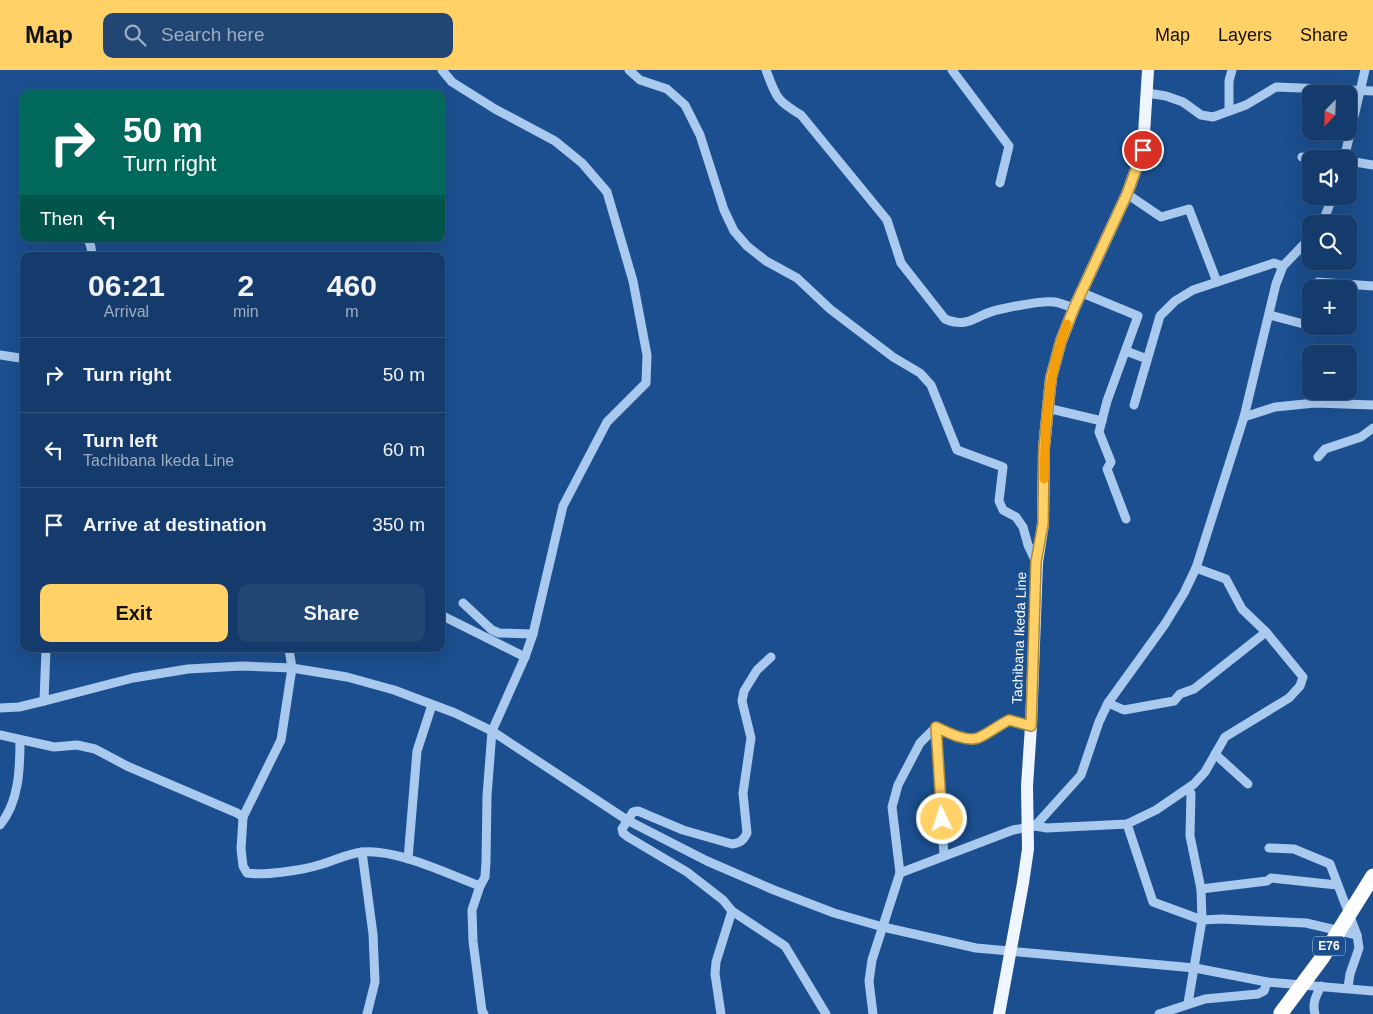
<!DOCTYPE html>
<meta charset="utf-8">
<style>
body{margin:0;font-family:Arial,sans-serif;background:#214673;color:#f1f3f6;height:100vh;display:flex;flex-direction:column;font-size:19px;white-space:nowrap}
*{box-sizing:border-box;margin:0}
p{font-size:16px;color:#9dadc1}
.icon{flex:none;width:28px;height:28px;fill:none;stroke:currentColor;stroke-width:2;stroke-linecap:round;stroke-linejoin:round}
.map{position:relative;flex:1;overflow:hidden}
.panel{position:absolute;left:20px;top:182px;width:425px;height:400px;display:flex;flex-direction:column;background:#143b6b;border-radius:10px;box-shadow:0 5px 20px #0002,0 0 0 1px #33557e}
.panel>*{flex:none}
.hud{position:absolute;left:20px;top:20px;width:425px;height:152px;border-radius:10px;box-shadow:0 5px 20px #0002,0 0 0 1px #33557e;background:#00695c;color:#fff;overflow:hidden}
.needle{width:32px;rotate:203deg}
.buttons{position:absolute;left:1302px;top:15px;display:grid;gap:10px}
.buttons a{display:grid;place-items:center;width:55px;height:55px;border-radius:10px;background:#143b6b;box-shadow:0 5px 20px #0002,0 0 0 1px #33557e;font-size:25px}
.pin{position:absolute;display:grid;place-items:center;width:42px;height:42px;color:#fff;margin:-21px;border:2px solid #fff;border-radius:50%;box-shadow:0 1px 5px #0007}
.me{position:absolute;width:55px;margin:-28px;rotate:356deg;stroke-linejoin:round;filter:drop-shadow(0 0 4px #0008)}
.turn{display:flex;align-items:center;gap:18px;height:105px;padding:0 20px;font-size:22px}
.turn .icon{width:65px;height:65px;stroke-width:2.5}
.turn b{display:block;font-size:35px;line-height:42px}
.then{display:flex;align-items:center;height:48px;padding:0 20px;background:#0003;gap:10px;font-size:19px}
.eta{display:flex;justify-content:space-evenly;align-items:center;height:85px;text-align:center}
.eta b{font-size:30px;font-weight:700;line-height:35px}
.cta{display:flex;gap:10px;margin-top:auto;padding:10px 20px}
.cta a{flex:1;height:58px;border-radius:10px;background:#ffd166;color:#111;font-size:20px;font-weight:700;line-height:58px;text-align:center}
.cta a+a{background:#214673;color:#f1f3f6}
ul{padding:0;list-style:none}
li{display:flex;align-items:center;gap:15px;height:75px;padding:0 20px;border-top:1px solid #33557e}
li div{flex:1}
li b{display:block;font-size:19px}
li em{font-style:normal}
header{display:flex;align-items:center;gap:30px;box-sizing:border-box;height:70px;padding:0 25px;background:#ffd166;color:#111}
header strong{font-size:24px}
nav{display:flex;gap:28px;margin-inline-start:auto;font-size:18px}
.search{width:350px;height:45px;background:#214673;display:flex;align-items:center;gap:12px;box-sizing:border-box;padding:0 18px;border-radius:10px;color:#9dadc1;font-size:19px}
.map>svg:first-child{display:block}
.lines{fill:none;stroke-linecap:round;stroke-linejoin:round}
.minor{stroke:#a9c9ee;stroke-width:9}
.major{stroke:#f0f6ff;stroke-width:12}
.highway-bridge{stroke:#fff;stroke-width:15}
.route-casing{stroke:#a68842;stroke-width:12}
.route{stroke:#ffd166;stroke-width:9}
.slow{stroke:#f59e0b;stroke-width:9}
.labels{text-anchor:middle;stroke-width:5;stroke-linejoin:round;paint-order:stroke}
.shield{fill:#1b4f8f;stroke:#bbcadd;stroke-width:1}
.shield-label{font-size:12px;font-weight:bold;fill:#fff}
.street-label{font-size:14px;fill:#fff;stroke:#1b4f8f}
</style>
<header>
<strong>Map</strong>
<div class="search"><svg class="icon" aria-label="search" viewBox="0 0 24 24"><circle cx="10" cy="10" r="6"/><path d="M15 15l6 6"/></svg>Search here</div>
<nav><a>Map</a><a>Layers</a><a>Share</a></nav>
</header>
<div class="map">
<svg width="1373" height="944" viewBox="0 0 1373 944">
<rect width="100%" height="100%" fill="#1b4f8f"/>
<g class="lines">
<!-- minor -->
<g class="minor">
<polyline points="442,0 452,12 495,39 555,71 582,93 607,122 633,211 647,285 646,313 607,352 563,436 533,564 525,587 492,661 487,726 486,792 485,807 480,816"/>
<polyline points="629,0 640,10 667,19 685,35 700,65 724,140 734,161 747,176 766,191 797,208 830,239 893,287 920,303 931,315 957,380 1003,397 999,431 1003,440 1016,447 1023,457 1028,475 1036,492"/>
<path d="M766,0c10,27 10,30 35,45l86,105 14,43 44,56c24,10 30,-4 52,-9 15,-3 43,-10 58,-8 6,1 12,4 19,6"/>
<polyline points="952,0 1009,76 1000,113"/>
<polyline points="1147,23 1166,26 1183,32 1201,45 1213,47 1246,35 1276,17 1373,21"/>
<polyline points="1229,41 1229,11 1232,0"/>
<polyline points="1302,87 1326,89"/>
<polyline points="1344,89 1365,0"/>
<polyline points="1349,91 1373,95"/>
<polyline points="1127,124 1161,147 1189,139 1217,212"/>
<polyline points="1322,154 1333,126"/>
<polyline points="88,169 91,177 92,186"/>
<polyline points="1318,212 1373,216"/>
<polyline points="1080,222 1138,246 1107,331 1099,362 1111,392 1107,399 1126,449"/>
<polyline points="1270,245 1311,256"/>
<polyline points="1314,256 1329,260"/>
<polyline points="1126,281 1147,289"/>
<polyline points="0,285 20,288 24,287"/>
<polyline points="1134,335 1160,246 1175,231 1193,220 1274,193 1283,196"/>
<polyline points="1047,338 1102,351"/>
<polyline points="1244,347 1275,337 1315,333 1373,335"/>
<polyline points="1318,387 1325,379 1361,367 1373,358"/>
<polyline points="463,533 492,560 499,563 533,564"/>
<polyline points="441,545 525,587"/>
<path d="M289,579l3,19 -11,72 -38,77 -2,32 2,17 4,7c17,3 56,-3 72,-8 14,-4 30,-12 44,-13 34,-3 85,22 117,34l-8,24 1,31 9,70 2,3"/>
<path d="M771,587l-14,13 -13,21 -2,10 9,37 -8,55 4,40c-4,8 -7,10 -15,11l-49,-14 -45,-19 -5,1 -11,17 1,4 5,4 59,35 36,28 9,11 53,35 41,68"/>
<polyline points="44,631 46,579"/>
<polyline points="1108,633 1124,640 1174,631 1180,624 1194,619 1266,562"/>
<polyline points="0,638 19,637 44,631 133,608 188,599 242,596 292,598 347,607 394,620 455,643 492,661 627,750 662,768 707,791 774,820 834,843 883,857 976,878 1195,898 1267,912 1373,921"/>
<polyline points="936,657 944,786"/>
<polyline points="0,665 54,677 77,675 95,679 127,696 237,743 243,747"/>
<polyline points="1215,684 1248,714"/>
<polyline points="1186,720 1191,723 1190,766 1201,819 1202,850 1188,933"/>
<polyline points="1127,754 1153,832 1202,850 1222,849 1306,853 1357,865"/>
<path d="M0,755c19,-23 20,-56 20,-85"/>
<polyline points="1035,756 1047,758 1127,754 1156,740 1194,714 1205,702 1225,667 1289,628 1300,616 1303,607 1266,562 1242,539 1226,509 1196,498"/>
<polyline points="1269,778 1294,779 1330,794 1357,865 1359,878 1350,904 1348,917"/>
<polyline points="362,782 373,864 375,912 367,944"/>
<polyline points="408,789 417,681 432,635"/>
<path d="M900,803l-8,-66 6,-22 22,-42 16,-16c11,5 28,15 42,11 10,-4 21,-13 31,-18l22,6"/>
<polyline points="1201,819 1267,811 1271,808 1337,815"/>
<polyline points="721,944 715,904 716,892 732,841"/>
<polyline points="873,944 869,911 872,890 900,803 1013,760 1035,756 1081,705 1099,652 1108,633 1165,554 1184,523 1196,498 1244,347 1276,214 1283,196 1311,167"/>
<polyline points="1159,944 1205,929 1258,924 1264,921 1267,912"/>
<path d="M1315,944c-3,-11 1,-18 6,-28"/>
</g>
<!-- major -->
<polyline class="major" points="999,944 1023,813 1028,779 1027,716 1031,656 1037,492 1043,454 1044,378 1051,308 1061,271 1074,238 1127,124 1143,80 1148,0"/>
<!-- highway-bridge -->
<polyline class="highway-bridge" points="1281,943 1322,888 1373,806"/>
</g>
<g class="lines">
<!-- route casing -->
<g class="route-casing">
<path id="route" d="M942,749l-6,-92c11,5 29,15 42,11 10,-4 21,-13 31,-18l22,6 5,-164 7,-38 1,-76 7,-70 10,-37 13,-33 53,-114 16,-44"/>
</g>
<!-- route -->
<use href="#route" class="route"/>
<!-- slow -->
<path class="slow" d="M1044,409c1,-55 3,-103 23,-155"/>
</g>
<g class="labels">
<!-- shield labels -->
<rect class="shield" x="1313" y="866.5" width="32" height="19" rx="4"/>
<g class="shield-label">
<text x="1329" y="880">E76</text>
</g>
<!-- street labels -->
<g class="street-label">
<text transform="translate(1019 568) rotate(-88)" y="5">Tachibana Ikeda Line</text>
</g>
</g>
</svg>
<div class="buttons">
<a><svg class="needle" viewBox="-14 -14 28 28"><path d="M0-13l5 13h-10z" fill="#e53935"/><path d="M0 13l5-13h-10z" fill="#9dadc1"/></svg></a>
<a><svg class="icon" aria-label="sound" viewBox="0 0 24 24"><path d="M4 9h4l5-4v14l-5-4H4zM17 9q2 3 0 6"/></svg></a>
<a><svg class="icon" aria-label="search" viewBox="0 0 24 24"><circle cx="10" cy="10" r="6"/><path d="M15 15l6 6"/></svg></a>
<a>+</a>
<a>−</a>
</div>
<div class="pin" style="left:1143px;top:80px;background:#d93025"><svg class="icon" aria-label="arrive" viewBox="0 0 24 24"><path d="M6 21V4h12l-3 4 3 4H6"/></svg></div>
<svg class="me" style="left:942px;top:749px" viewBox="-20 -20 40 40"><circle r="17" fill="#ffd166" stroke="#fff" stroke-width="3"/><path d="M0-11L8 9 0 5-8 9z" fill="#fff"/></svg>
<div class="hud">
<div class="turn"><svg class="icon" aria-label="right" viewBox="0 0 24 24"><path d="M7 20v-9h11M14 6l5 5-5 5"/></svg><div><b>50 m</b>Turn right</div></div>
<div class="then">Then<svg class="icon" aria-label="left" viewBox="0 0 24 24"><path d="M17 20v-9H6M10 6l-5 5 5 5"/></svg></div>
</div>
<section class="panel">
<div class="eta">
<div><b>06:21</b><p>Arrival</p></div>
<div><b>2</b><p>min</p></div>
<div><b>460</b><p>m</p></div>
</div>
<ul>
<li><svg class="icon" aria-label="right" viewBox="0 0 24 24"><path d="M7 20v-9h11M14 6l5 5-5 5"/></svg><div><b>Turn right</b></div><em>50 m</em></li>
<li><svg class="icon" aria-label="left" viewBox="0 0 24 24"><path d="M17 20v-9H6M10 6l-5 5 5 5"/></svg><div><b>Turn left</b><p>Tachibana Ikeda Line</p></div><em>60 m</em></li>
<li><svg class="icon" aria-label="arrive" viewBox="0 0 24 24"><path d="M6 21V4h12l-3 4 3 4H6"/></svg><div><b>Arrive at destination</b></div><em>350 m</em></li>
</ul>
<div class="cta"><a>Exit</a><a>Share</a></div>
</section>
</div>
